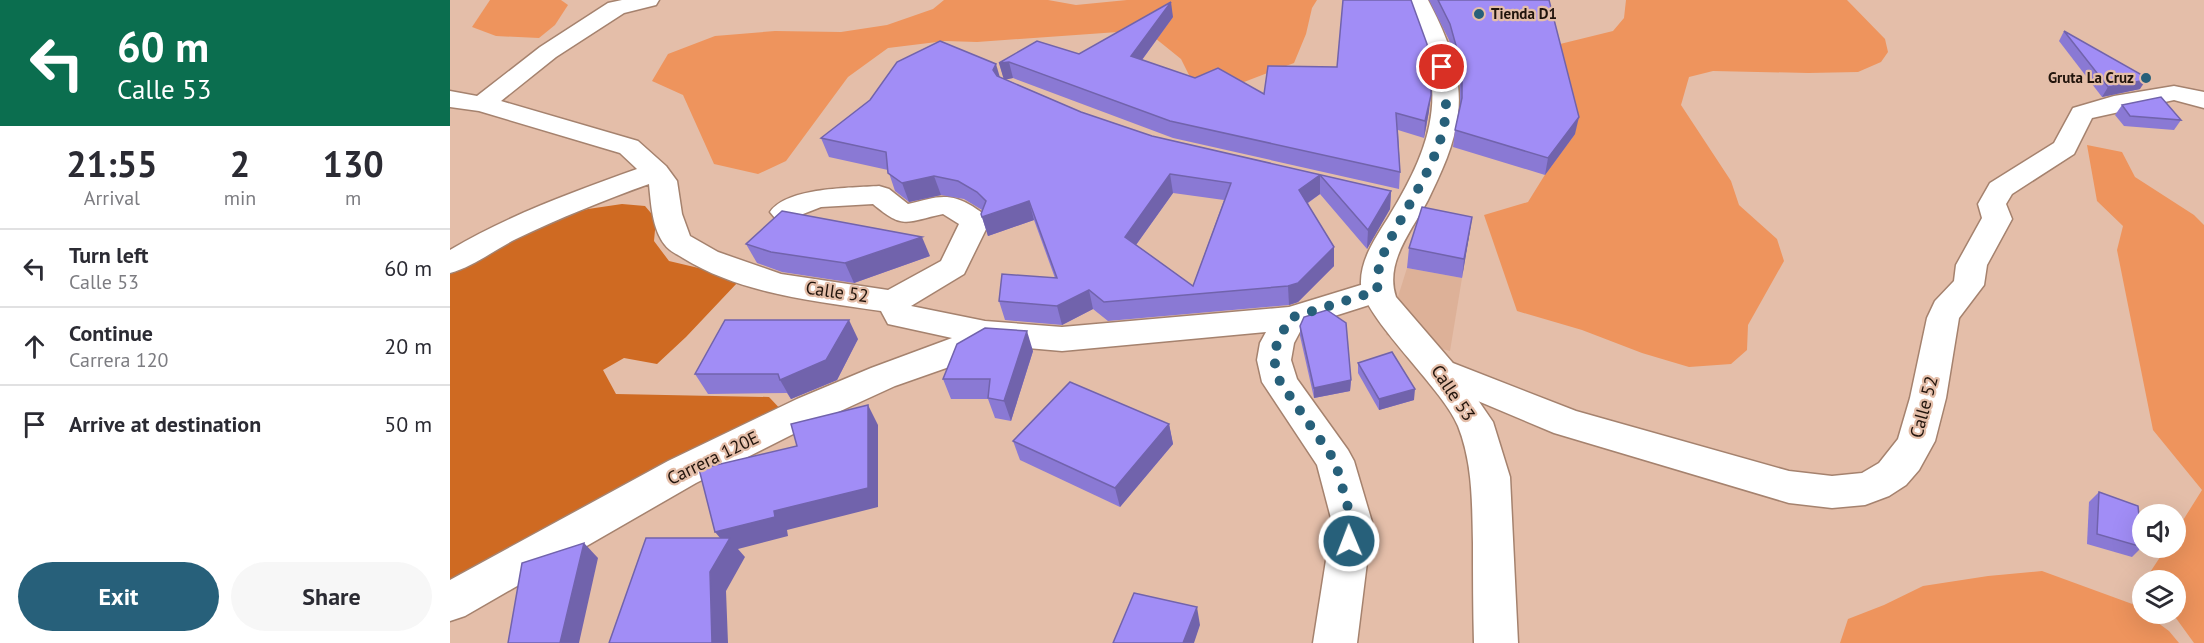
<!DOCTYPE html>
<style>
body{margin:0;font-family:"PT Sans",sans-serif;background:#f7f7f7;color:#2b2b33;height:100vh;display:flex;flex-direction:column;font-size:22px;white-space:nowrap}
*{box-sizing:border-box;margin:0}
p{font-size:20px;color:#7c7c81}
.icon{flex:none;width:33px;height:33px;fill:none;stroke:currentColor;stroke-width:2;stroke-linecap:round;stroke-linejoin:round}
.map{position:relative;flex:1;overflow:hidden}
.drawer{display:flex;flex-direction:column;background:#fff;width:450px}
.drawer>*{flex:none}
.hud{background:#0b6e4f;color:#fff;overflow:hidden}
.fabs{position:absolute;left:1682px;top:504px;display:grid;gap:12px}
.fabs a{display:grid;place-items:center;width:54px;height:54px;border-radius:50%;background:#fff;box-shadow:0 6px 24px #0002;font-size:30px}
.pin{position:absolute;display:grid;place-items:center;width:51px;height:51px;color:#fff;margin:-26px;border:3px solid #fff;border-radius:50%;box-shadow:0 2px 6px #0007}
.me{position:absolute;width:66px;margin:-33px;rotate:359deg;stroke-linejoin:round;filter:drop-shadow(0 0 4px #0008)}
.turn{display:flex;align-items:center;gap:21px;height:126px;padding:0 18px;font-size:27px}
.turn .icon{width:78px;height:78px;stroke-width:2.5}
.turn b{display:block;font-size:42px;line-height:51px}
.eta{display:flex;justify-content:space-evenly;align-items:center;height:102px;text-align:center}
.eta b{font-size:36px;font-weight:600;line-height:42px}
.button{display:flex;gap:12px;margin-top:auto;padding:12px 18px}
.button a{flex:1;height:69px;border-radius:36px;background:#27607a;color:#fff;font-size:24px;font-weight:600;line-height:69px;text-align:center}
.button a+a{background:#f7f7f7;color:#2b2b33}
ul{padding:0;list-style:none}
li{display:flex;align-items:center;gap:18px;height:78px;padding:0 18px;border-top:2px solid #e1e1e2}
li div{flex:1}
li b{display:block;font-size:22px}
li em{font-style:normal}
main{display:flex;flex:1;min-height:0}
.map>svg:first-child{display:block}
.built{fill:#ddb198}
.green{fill:#ee945d}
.forest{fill:#cf6a22}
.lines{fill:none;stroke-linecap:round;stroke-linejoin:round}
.minor-casing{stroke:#a5826e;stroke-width:3}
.tertiary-casing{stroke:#a5826e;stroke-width:3}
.minor{fill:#fff;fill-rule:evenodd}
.tertiary{fill:#fff;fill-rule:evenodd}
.wall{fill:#8a79d4;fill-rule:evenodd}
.shaded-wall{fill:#7163ac}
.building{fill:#a18df6;stroke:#7163ac;stroke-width:1.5;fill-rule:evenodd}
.route{stroke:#27607a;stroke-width:10;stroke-dasharray:0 18}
.poi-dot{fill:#27607a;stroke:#e4bea9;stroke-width:2}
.labels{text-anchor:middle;stroke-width:4.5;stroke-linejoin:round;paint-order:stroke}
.far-poi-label{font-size:15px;font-weight:bold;fill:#21140c;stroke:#e4bea9;text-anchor:start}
.street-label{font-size:18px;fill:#21140c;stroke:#e4bea9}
</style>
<main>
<section class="drawer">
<div class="hud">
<div class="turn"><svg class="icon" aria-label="left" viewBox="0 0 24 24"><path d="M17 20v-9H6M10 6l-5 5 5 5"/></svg><div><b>60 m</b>Calle 53</div></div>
</div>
<div class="eta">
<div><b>21:55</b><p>Arrival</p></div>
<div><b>2</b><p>min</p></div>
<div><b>130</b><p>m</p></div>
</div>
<ul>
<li><svg class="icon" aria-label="left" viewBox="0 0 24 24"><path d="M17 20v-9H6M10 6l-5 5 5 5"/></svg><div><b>Turn left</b><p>Calle 53</p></div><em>60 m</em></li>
<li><svg class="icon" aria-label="ahead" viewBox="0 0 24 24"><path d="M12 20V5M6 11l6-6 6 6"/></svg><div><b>Continue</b><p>Carrera 120</p></div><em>20 m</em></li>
<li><svg class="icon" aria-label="arrive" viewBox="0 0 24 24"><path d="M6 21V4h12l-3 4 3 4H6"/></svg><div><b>Arrive at destination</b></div><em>50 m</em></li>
</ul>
<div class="button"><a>Exit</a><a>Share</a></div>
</section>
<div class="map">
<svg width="1754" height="643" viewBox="0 0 1754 643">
<rect width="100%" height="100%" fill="#e4bea9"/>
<!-- built -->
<polygon class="built" points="957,268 1012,278 1000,351 936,335"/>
<!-- green -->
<g class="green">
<polygon points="40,0 111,0 118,5 105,25 89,38 46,36 22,27"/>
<polygon points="494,0 598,0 626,5 677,0 867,0 862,8 856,34 844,63 794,82 742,81 731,59 705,38 668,32 527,42 495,41 438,48 398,77 336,161 308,174 264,164 233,95 202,81 218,54 265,36 325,31 391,32 437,25 483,9"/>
<polygon points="1176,0 1397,0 1435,39 1438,52 1431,62 1408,72 1358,73 1263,71 1239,77 1231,105 1281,181 1289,205 1327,239 1334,261 1298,325 1297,350 1281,364 1239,367 1192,353 1132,330 1067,311 1034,215 1078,202 1096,173 1106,45 1163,31 1174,18"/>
<polygon points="1637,145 1672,152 1685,177 1744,215 1754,225 1754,643 1744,643 1723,614 1725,580 1695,580 1716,548 1725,548 1725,533 1752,490 1703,430 1667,250 1673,226 1647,201"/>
<polygon points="1592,571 1685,605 1692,611 1692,614 1696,614 1719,631 1729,643 1390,643 1398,619 1434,605 1473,586 1538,576"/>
</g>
<!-- forest -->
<polygon class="forest" points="172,204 195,206 206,219 204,241 219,261 257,270 288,282 236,337 207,364 174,358 153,370 166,394 319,397 334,413 0,584 0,268 97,220 138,209"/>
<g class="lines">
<!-- minor casing -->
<g class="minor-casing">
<g id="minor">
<path d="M172,0h37l-3,5 -32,8 -68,44 -55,44 137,40 28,25 11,15 5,33 8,22 28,16 63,22 107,16 53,-29 18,-37 -16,-10c-38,8 -39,16 -70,-10l-52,3 -36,14 -10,-3 -5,-6c17,-25 81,-24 109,-26l10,3 19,15c27,-6 39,-13 64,2 7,5 13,8 18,15l-26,53 -53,32 74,15 77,6 227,-20 88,-27 11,3 5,8 -5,8 -85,27 -9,17 -3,17 6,19 51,71 6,11 18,61 -15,121h-44l19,-121 -15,-57 -55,-83 -5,-22 3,-17 6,-11 -204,19 -71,-6 -22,15 -74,26 -72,33 -127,64 -231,133 -15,5v-41l218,-119 129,-62 74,-31 81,-30 -64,-14 -7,-13c-66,-10 -140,-17 -198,-53 -6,-4 -14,-7 -18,-13 -13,-16 -14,-42 -16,-61 -45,16 -89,34 -133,55 -22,11 -43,28 -66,34v-23c59,-35 123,-58 187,-81l-17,-16 -141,-42 -29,-4v-16l27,5 63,-49 68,-44z"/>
<polygon points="1724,86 1754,92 1754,108 1724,100 1642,118 1624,154 1562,194 1556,204 1562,219 1537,265 1534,285 1509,318 1496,398 1485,441 1469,470 1456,485 1439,496 1415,505 1382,508 1339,503 1104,433 978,380 973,371 978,362 990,358 1126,411 1339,471 1382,476 1412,473 1429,463 1448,439 1460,398 1477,318 1485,301 1504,281 1506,265 1532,218 1528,204 1540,183 1604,143 1623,108 1664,96"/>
</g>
</g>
<!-- tertiary casing -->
<g class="tertiary-casing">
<path id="tertiary" d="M956,0h22c18,34 35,74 30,114 -3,30 -17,59 -30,86 -15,29 -44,62 -32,97l56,65 41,60 17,55 8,166h-44c-1,-33 -1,-67 -1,-100 -1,-40 0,-79 -15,-117 -16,-39 -95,-108 -97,-142 -1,-24 15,-47 27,-66 49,-80 61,-131 18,-218z"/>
</g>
<!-- minor -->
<use href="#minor" class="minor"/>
<!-- tertiary -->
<use href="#tertiary" class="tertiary"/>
</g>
<!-- wall -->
<g class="wall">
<polygon points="979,0 1099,0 1125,134 1095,175 1003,147 1005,130 1010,106 1010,84 999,40"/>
<path d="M723,17l-31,43 53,18 69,16 165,17 -5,27 -26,-8 2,42 -1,17 -226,-51 -160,-60 -8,1 76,33 71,24 239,55 -1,18 -23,40 -47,-55 -12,9 26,63 -36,36 -9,3 -181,16 -15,-12 -31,16 -57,-5 -6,-19 56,-23 -21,-58 -46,16 -7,-22 1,-4 -18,-11 -23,-4 -32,7 -14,-11 -7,-21 -59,-13 -8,-19 179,-61 4,2 -5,-16 38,-22 42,13zM723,193l51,7 -31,86 -57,-41z"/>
<polygon points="1614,31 1690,89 1652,97 1609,41"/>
<polygon points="1672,105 1731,120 1724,130 1674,126 1665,115"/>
<polygon points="1022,217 1012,278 957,268 959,248"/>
<polygon points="296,244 480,256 404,283 332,272 307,263"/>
<polygon points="850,326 901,380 900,391 864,398 850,336"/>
<polygon points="408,339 387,380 341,399 337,393 258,394 245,374"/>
<polygon points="583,351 561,421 545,418 538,399 501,399 493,379"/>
<polygon points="908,363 964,400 929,410 908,373"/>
<polygon points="719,424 723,444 670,507 570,460 563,441"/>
<polygon points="1649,492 1692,547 1682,557 1637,544 1639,502"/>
</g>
<!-- shaded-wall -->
<g class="shaded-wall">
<polygon points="721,2 723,17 683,72 681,56"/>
<polygon points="559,62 563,78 554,80 549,63"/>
<polygon points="546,64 551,81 543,70"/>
<polygon points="1696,80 1690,89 1652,97 1658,87"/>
<polygon points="981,95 979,111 974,138 975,121"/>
<polygon points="1129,117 1125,134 1095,175 1098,158"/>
<polygon points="720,174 723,193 678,256 675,237"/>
<polygon points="870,175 870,194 850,208 849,190"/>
<polygon points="484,176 491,195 459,202 452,183"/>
<polygon points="941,191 940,209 917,249 918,230"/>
<polygon points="579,201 584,220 538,236 532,217"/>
<polygon points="1022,217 1019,237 1012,278 1014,259"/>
<polygon points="472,237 480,256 404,283 395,263"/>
<polygon points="884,247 884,266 848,302 839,305 838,286"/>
<polygon points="639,290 643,309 612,325 607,306"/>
<polygon points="399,320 408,339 387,380 341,399 330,380"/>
<polygon points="577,331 583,351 561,421 554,401"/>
<polygon points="901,380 900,391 864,398 864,388"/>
<polygon points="965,389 964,400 929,410 929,399"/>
<polygon points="418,405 428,425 428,507 337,530 338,536 288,549 295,557 276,591 278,643 262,643 260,572 276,545 265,532 324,511"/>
<polygon points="719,424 723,444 670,507 665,488"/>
<polygon points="134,543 148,558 129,643 110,643"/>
<polygon points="747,607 750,625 744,643 733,643"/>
</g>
<!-- building -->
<g class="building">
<polygon points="893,0 961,0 977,44 981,70 981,95 975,121 946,113 950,172 720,121 559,62 549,63 587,41 629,54 721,2 681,56 745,78 768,68 814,94 818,66 887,67"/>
<polygon points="988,0 1099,0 1129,117 1098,158 1005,130 1012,98 1012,67 1000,24"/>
<polygon points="1614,31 1692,75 1696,80 1658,87"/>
<path d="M490,41l56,23 -3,6 4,6 84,36 71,24 239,55 -23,39 -48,-55 -21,15 35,57 -36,36 -10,3 -184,16 -15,-12 -32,16 -58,-5 3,-27 55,4 -28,-77 -47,16 -1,-3 5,-13 -9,-9 -19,-11 -24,-5 -32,7 -14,-10 -2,-21 -65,-14 49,-38 27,-38zM720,174l61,9 -38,103 -68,-49z"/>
<polygon points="1711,97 1731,120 1680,116 1672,105"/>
<polygon points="972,207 1022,217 1014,259 959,248"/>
<polygon points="332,211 472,237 395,263 321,252 296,244"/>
<polygon points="877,310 896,323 901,380 864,388 850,326 854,317"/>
<polygon points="275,320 399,320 376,360 330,380 328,374 245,374"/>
<polygon points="535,328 577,331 554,401 538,398 540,379 493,379 507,344"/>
<polygon points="942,352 965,389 929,399 908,363"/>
<polygon points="620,382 719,424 665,488 563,441"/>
<polygon points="418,405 418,488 324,511 325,517 265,532 249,469 347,446 341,424"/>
<polygon points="1649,492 1688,506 1692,547 1647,534"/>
<polygon points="196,538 280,538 260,572 262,643 159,643"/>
<polygon points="134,543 110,643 58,643 72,563"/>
<polygon points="684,593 747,607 733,643 663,643"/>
</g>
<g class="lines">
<!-- route -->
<path class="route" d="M899,541l3,-19 -17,-61 -55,-79 -6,-22 3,-17 13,-25 87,-27 2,-25 4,-11c19,-45 61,-96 63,-146 0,-14 -2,-28 -4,-42"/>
</g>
<!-- markers -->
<g class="poi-dot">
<circle cx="1029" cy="14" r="6"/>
<circle cx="1696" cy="78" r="6"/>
</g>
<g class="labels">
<!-- far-poi labels -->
<g class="far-poi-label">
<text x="1041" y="19">Tienda D1</text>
<text x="1684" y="83" text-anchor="end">Gruta La Cruz</text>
</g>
<!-- street labels -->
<g class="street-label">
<text transform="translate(387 292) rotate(8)" y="6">Calle 52</text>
<text transform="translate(1003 393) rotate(56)" y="6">Calle 53</text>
<text transform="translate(1474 407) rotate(-75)" y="6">Calle 52</text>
<text transform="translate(263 458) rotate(-26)" y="6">Carrera 120E</text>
</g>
</g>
</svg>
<div class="fabs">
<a><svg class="icon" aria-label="sound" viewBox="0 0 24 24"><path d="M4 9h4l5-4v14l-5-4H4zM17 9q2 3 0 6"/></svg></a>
<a><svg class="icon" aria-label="layers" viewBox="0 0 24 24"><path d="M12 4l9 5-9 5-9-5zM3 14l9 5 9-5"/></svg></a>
</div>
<div class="pin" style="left:992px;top:67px;background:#d93025"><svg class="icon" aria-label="arrive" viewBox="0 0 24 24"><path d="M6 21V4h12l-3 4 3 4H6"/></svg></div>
<svg class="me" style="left:899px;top:541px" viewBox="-20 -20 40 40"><circle r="17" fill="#27607a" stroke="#fff" stroke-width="3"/><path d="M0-11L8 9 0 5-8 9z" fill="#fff"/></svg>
</div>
</main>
